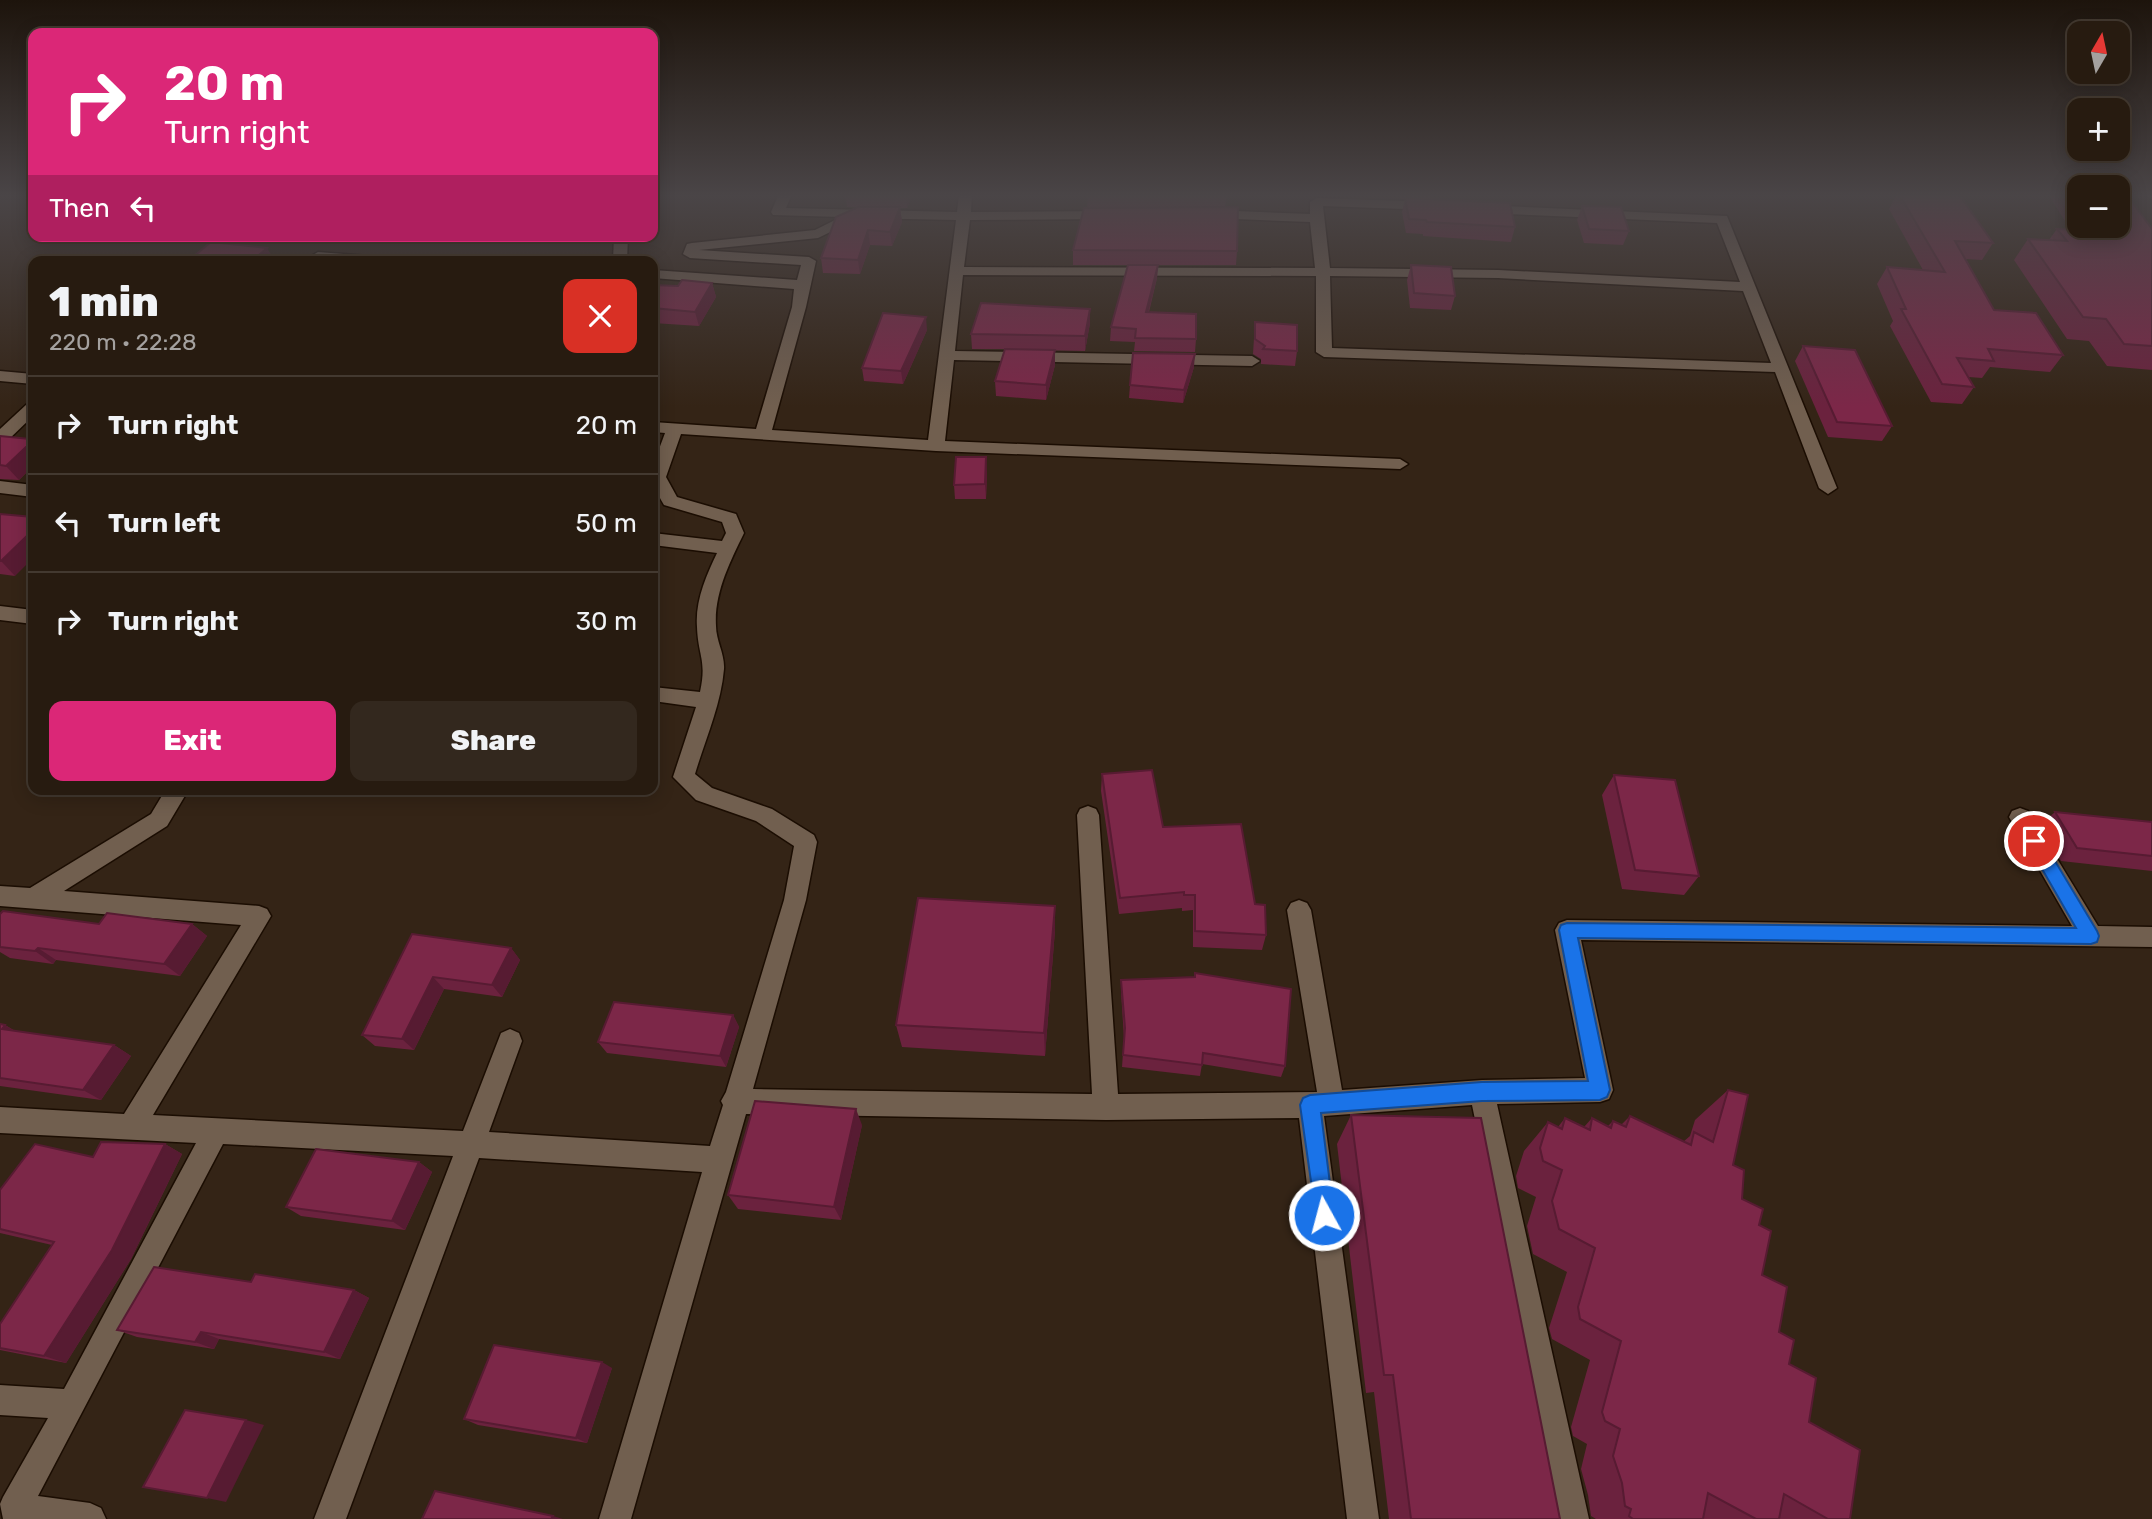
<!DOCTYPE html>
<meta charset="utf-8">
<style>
body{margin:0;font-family:Rubik,sans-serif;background:#33281e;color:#f1f3f6;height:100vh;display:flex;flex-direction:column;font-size:26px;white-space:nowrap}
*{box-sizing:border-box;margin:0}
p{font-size:23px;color:#a4a19f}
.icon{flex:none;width:38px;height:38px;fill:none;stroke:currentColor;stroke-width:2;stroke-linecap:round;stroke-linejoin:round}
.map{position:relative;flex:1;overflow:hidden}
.drawer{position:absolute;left:28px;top:256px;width:630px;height:539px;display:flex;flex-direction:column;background:#271b10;border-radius:14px;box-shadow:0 4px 18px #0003,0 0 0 2px #433930}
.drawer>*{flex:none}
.guide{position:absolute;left:28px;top:28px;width:630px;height:214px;border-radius:14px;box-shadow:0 4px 18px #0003,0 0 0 2px #433930;background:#db2777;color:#fff;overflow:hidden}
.needle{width:46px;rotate:9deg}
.tools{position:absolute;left:2067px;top:21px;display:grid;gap:14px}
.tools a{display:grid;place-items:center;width:63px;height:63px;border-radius:14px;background:#271b10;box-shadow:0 4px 18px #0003,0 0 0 2px #433930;font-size:35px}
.pin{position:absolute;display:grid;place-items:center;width:60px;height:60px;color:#fff;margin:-30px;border:4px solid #fff;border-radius:50%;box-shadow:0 2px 7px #0007}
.me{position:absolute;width:77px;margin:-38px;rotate:353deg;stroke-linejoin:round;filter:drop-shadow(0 0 5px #0008)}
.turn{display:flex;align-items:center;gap:24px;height:147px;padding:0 21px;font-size:32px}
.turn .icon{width:91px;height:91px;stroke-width:2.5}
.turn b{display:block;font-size:49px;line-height:60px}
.then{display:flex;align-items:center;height:66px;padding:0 21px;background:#0003;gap:14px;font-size:26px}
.round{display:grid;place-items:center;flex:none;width:74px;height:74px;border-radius:14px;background:#33281e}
.head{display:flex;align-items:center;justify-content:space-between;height:119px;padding:0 21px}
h1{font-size:42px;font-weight:800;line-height:52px}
.primary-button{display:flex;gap:14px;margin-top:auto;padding:14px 21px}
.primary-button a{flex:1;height:80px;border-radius:14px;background:#db2777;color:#fff;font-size:28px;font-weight:800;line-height:80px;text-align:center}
.primary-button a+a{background:#33281e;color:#f1f3f6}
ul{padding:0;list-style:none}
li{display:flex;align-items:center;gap:21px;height:98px;padding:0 21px;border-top:2px solid #433930}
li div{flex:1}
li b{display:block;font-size:26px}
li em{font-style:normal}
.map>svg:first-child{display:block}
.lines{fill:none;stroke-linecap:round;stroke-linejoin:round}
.minor-casing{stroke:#1b0d02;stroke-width:3}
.minor{fill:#715f4f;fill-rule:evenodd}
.wall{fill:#6b223e}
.shaded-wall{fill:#571b32}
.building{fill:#7c2748;stroke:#571b32;stroke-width:2}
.route{fill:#1a73e8;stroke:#114b97;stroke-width:2}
</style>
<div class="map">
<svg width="2152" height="1519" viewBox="0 0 2152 1519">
<rect width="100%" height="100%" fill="#342416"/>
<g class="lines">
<!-- minor casing -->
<g class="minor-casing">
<g id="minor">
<path d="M779,194h13l-6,14 171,4 2,-18h13l-1,18 138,-1 7,4 -7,4 -139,1 -6,47 351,1 -5,-46 -99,-4 -7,-4 7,-4 99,4v-12l7,-4 116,4 7,4 -7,4 -110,-4 7,62 168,2 242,12 -23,-59 -235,-10 -7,-4 7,-4 245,11 110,272 -9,6 -9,-6 -44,-116 -451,-15 -8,-5v-76l-353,-1 -8,76 297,5 8,5 -8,5 -298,-6 -9,81 455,18 8,5 -8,5 -464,-18 -255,-17 -15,43 11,20 59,17 8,19c-14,29 -30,60 -28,93 0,15 9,28 8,43 -3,36 -19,71 -29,105l17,14 60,21 42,26 3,7 -11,58 -53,189 339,5 -15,-279 3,-6 8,-3 8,3 3,6 19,279 199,-2 -30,-182 4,-7 8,-3 8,3 4,7 31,180 140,-10 103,-2 -30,-148 4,-7 8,-3 505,6 -63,-109 3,-6 8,-3 8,3 70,115 54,1v20l-571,-7 32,150 -4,9 -9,3 -103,2 92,415h-32l-85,-414 -148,11 55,403h-32l-48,-401 -193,2 -360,-6 -115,405h-32l103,-347 -223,-14 -133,361h-32l139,-363 -230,-12 -185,352 52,7 11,5 5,11h-103l-3,-15 3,-7 45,-79 -48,-3v-30l64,4 132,-246 -196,-10v-26l124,7 117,-189 -241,-19v-20l30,2 121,-74 15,-25h23l-22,37 -103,65 195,15 8,3 4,7 -118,199 310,16 38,-98 9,-4 9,4 3,8 -33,91 221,14 13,-41 -2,-4 5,-9 58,-192 10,-54 -38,-25 -60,-21 -23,-23 23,-70 -43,-6v-14l47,5c7,-32 -2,-36 -3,-65 -2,-26 9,-51 20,-74l-64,-8v-12l69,8 4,-8 -4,-11 -58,-17c-18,-29 -10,-42 1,-72l-12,-1v-10l103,7 36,-122 2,-18 -141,-11v-8l144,10 4,-15 -111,-7 -7,-4 4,-10 5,-1 123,-13 26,-13 -68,-2 -2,-3zM859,218l97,2 -28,220 -156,-10 34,-123 10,-46 -7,-4 -110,-7 119,-12zM1330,276l168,2 245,13 28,72 -439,-15z"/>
<polygon points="2143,194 2152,194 2152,199"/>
<polygon points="614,236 628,236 627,261 613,261"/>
<polygon points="318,252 382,257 389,261 303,261"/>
<polygon points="0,371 33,374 33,384 0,381"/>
<polygon points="33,402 33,416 6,442 0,443 0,429 27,404"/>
<polygon points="0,481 33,485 33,497 0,493"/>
<polygon points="0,606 33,610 33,624 0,620"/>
</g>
</g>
<!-- minor -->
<use href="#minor" class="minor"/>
</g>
<!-- wall -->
<g class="wall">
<polygon points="845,194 913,194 907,208 900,208 902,222 892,246 870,245 860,274 823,273 821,258 857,207 847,207"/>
<polygon points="1227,194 1225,207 1237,251 1236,265 1073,265 1073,250 1087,208 1088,196"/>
<polygon points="1399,194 1433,194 1431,199 1515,227 1511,242 1423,236 1423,234 1406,233 1402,212 1405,199 1400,199"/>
<polygon points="1897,194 1899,194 1993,243 1982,260 1966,259 1994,310 2063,355 2050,372 1990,367 1982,378 1969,377 1974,387 1962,404 1931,402 1890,326 1893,321 1877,284 1887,267 1923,270 1889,209"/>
<polygon points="2048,194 2079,194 2079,226 2118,226 2152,229 2152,370 2107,366 2089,341 2067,339 2014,260 2028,239 2049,240 2057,229 2070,229"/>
<polygon points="1582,206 1629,231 1623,245 1584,243 1577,220"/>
<polygon points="1158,265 1157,278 1149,312 1196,339 1195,352 1134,351 1135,342 1110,341 1111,327"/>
<polygon points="1411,265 1455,296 1451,310 1410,308 1407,280"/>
<polygon points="712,283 716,297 699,326 653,323 653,285 678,286"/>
<polygon points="1090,309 1090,323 1085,351 1040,350 1055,365 1046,400 996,396 995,381 1005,349 972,349 971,334"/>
<polygon points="1255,322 1297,351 1295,366 1261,364 1261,359 1253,354"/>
<polygon points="927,330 903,384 864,381 862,368"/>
<polygon points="1803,346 1892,426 1882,441 1828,437 1795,361"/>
<polygon points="1194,367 1183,403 1129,398 1130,385"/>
<polygon points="0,436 30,439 33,436 33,466 19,480 0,479"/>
<polygon points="987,472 986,499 955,499 954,485"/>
<polygon points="0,514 15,576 0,574"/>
<polygon points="1102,774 1255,904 1266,935 1262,950 1193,947 1193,910 1182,911 1182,908 1119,914 1101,791"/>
<polygon points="1614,775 1699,876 1684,895 1622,889 1602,795"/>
<polygon points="2055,812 2152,822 2152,871 2061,861 2040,825"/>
<polygon points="0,914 99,924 192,924 207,936 180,976 56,960 53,964 10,958 0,952"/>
<polygon points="1055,930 1045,1056 902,1047 896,1025"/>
<polygon points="412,934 511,948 520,960 502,997 444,989 414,1050 375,1046 362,1035"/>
<polygon points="1195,973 1285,1066 1281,1077 1202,1064 1200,1076 1122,1067 1124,1038 1121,992 1121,980 1194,977"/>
<polygon points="733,1015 739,1027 726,1067 607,1053 598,1042"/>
<polygon points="0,1024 5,1025 15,1031 114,1045 131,1056 101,1100 0,1086"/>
<polygon points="1728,1090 1733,1165 1742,1199 1759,1225 1762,1275 1789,1364 1809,1422 1850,1519 1596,1519 1591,1516 1588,1495 1581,1469 1587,1444 1573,1436 1571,1427 1590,1360 1552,1339 1549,1328 1567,1272 1533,1254 1527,1226 1536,1197 1518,1188 1516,1176 1524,1151 1548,1122 1558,1127 1565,1118 1584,1127 1592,1118 1608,1126 1613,1121 1621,1125 1630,1116 1683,1142 1690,1136 1695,1120"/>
<polygon points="1351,1115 1560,1519 1389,1519 1374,1392 1366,1393 1337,1144"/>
<polygon points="862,1125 841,1220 738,1209 728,1195"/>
<polygon points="165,1144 182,1154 131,1259 66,1363 0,1350 0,1324 52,1245 0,1233 0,1190 93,1157"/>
<polygon points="419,1162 432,1172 405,1230 301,1216 286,1207"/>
<polygon points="251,1282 354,1290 369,1298 340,1359 219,1339 214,1349 137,1337 117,1330"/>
<polygon points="612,1368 587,1443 478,1425 464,1419"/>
</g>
<!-- shaded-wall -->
<g class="shaded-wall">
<polygon points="906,194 913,194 907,208"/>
<polygon points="900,207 902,222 892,246 890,232"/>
<polygon points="868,230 870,245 860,274 858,260"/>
<polygon points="267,248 275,261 252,261"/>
<polygon points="1158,265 1157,278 1145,325 1146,312"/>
<polygon points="712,283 716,297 699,326 695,312"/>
<polygon points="1090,309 1090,323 1085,351 1085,336"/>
<polygon points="926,317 927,330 903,384 901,371"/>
<polygon points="1055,350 1055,365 1046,400 1046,385"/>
<polygon points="1195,354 1194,367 1183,403 1184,390"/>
<polygon points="26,447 33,455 33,466 19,480 6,466"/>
<polygon points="986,457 987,472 986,499 985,484"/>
<polygon points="33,530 33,558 15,576 1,561"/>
<polygon points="1055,906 1055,930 1045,1056 1044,1033"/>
<polygon points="192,924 207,936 180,976 164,964"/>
<polygon points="38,948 56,960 53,964 35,951"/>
<polygon points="511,948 520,960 502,997 492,985"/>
<polygon points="433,977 444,989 414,1050 402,1039"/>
<polygon points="733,1015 739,1027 726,1067 720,1056"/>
<polygon points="5,1025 24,1036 2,1029"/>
<polygon points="114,1045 131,1056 101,1100 83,1090"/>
<polygon points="856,1109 862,1125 841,1220 834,1207"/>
<polygon points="165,1144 182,1154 131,1259 66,1363 44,1356"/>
<polygon points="419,1162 432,1172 405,1230 392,1221"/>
<polygon points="354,1290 369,1298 340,1359 324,1352"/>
<polygon points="201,1332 219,1339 214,1349 195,1342"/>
<polygon points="602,1362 612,1368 587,1443 576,1438"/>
<polygon points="246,1420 264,1425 226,1502 207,1498"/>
<polygon points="553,1516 563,1519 551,1519"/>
</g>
<!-- building -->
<g class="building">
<polygon points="1088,194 1226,194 1088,196"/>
<polygon points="1899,194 1931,194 1960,196 1993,243 1955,241 1994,310 2036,313 2063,355 1988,349 1994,361 1957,358 1974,387 1942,384 1901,309 1906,309 1887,267 1945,272"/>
<polygon points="2118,194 2126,194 2152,229 2152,346 2124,344 2106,319 2083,317 2028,239 2067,241 2057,229 2100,231 2096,226 2118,226"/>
<polygon points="1405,198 1510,203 1515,227 1427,222 1426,220 1409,219"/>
<polygon points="1582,206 1621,207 1629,231 1589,229"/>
<polygon points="858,207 900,207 890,232 868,230 858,260 821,258 836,217"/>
<polygon points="1238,207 1237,251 1073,250 1084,208"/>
<polygon points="211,242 267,248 252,261 188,261"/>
<polygon points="1128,265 1158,265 1146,312 1196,314 1196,339 1135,338 1136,329 1111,327"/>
<polygon points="1411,265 1451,267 1455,296 1414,293"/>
<polygon points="682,280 712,283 695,312 653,308 653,285 678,286"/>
<polygon points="981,303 1090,309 1085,336 971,334"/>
<polygon points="883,313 926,317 901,371 862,368"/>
<polygon points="1255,322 1297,325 1297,351 1263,349 1265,346 1255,339"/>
<polygon points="1803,346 1855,350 1892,426 1837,422"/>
<polygon points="1005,349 1055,350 1046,385 995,381"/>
<polygon points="1133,353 1195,354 1184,390 1130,385"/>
<polygon points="0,436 30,439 33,436 33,447 26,447 6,466 0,465"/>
<polygon points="956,457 986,457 985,484 954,485"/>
<polygon points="0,514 33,517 33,530 1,561 0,561"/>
<polygon points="1152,770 1163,827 1241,824 1255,904 1265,905 1266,935 1195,931 1195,895 1184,895 1184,892 1120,898 1102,774"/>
<polygon points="1614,775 1675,780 1699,876 1635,870"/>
<polygon points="2055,812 2152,822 2152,856 2077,848"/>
<polygon points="918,898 1055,906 1044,1033 896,1025"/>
<polygon points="3,911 99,924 107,913 192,924 164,964 38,948 35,951 0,947 0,914"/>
<polygon points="412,934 511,948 492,985 433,977 402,1039 362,1035"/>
<polygon points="1195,973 1291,989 1285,1066 1203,1053 1202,1065 1123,1055 1125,1028 1121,980 1195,977"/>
<polygon points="614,1002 733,1015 720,1056 598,1042"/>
<polygon points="0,1024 5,1025 2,1029 114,1045 83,1090 0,1078"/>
<polygon points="1728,1090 1748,1095 1733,1165 1744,1170 1742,1199 1763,1209 1759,1225 1771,1231 1762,1275 1787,1287 1779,1332 1794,1340 1789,1364 1816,1378 1809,1422 1860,1450 1850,1519 1828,1519 1784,1494 1779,1519 1756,1519 1708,1493 1703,1519 1633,1519 1629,1516 1631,1509 1625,1506 1622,1483 1613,1456 1620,1429 1605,1421 1602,1412 1621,1341 1580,1319 1578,1307 1595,1248 1559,1229 1552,1201 1562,1170 1543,1161 1540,1148 1548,1122 1562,1129 1565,1118 1590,1130 1592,1118 1611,1128 1613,1121 1626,1127 1630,1116 1691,1145 1694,1132 1713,1142"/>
<polygon points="755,1101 856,1109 834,1207 728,1195"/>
<polygon points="1351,1115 1481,1118 1560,1519 1411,1519 1393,1375 1384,1375"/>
<polygon points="101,1142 165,1144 112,1250 44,1356 0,1348 0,1324 54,1242 0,1229 0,1190 35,1144 93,1157"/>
<polygon points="316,1149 419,1162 392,1221 286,1207"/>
<polygon points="154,1267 251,1282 255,1274 354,1290 324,1352 201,1332 195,1342 117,1330"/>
<polygon points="494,1345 602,1362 576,1438 464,1419"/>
<polygon points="185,1410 246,1420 207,1498 143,1487"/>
<polygon points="435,1491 553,1516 551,1519 422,1519"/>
</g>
<!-- sky -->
<linearGradient id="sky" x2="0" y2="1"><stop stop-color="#1d140c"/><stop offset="0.48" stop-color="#4a4547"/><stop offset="1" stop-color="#4a4547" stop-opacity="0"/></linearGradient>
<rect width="2152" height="407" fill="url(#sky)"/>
<!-- route -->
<polygon class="route" points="2034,834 2040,836 2097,931 2099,936 2097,942 2091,944 1578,938 1610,1090 1607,1097 1600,1100 1482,1101 1321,1113 1334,1215 1331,1223 1324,1226 1317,1223 1300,1105 1303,1098 1310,1095 1482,1082 1588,1081 1559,930 1561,925 1567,923 2076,928 2026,841 2028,836"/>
</svg>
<div class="tools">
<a><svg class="needle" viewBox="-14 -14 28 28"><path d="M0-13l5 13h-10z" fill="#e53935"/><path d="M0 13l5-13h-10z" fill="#a4a19f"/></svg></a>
<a>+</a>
<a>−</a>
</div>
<div class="pin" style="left:2034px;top:841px;background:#d93025"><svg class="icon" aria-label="arrive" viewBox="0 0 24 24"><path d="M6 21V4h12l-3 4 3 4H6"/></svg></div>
<svg class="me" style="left:1324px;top:1215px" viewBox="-20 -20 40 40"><circle r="17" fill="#1a73e8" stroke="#fff" stroke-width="3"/><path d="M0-11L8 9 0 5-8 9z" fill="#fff"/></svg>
<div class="guide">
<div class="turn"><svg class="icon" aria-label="right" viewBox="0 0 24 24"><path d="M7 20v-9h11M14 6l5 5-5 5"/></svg><div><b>20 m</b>Turn right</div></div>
<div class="then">Then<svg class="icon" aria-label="left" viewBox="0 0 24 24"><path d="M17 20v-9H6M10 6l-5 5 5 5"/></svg></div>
</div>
<section class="drawer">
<div class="head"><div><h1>1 min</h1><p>220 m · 22:28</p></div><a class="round" style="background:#d93025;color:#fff"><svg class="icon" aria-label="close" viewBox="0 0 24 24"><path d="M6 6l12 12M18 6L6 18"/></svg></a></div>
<ul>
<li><svg class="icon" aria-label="right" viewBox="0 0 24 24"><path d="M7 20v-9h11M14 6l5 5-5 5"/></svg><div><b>Turn right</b></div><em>20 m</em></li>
<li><svg class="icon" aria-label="left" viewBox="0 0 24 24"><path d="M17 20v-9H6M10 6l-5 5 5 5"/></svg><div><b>Turn left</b></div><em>50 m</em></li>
<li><svg class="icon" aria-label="right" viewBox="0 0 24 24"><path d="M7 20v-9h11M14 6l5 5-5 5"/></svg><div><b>Turn right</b></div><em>30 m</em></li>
</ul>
<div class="primary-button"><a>Exit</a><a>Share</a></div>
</section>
</div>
